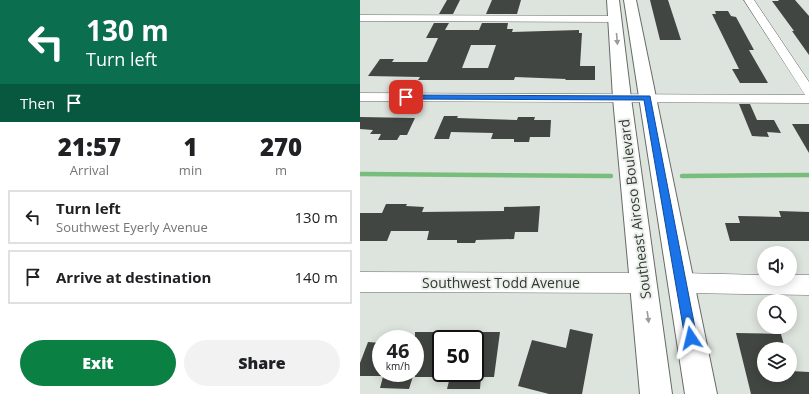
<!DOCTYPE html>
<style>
body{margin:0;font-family:"Open Sans",sans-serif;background:#f2f2f2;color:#202124;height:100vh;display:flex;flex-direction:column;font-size:15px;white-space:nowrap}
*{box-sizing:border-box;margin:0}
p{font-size:13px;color:#757577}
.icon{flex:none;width:22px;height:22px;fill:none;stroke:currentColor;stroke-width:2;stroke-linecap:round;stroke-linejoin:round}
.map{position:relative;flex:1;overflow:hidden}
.side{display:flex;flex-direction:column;background:#fff;width:360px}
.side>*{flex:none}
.guide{background:#0b6e4f;color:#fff;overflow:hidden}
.buttons{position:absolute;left:397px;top:246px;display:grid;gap:8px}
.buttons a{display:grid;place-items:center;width:40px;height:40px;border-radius:50%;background:#fff;box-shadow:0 2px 10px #0003;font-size:20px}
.speed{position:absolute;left:12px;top:330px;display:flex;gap:8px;font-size:20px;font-weight:700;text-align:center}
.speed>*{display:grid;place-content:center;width:52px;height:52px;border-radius:50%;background:#fff;box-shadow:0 2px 10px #0003;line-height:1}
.speed small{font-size:10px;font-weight:400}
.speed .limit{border:2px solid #111;border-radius:6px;background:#fff;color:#111}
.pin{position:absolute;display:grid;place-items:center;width:34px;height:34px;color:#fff;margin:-17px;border-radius:8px;box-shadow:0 2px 6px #0006}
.me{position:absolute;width:44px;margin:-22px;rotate:350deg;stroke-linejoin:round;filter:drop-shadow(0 0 3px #0008)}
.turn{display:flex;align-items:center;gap:14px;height:84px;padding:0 20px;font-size:18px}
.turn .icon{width:52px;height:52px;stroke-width:2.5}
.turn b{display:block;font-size:28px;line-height:34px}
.then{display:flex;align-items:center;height:38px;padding:0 20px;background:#0003;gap:8px;font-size:15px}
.eta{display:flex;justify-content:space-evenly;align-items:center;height:68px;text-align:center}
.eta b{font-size:24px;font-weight:800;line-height:28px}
.cta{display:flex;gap:8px;margin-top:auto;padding:8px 20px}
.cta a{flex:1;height:46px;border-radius:24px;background:#0b8043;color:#fff;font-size:16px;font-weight:800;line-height:46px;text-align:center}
.cta a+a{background:#f2f2f2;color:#202124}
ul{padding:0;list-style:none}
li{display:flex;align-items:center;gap:12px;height:54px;margin:0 8px 6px;padding:0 12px;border:2px solid #e0e0e0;border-radius:0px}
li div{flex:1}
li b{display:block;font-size:15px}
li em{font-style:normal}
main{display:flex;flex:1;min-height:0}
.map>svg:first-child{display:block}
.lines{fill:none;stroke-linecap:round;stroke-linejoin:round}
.stream{stroke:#77bd7c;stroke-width:4.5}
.building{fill:#424642;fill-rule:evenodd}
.minor-casing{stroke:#666b66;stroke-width:1}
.secondary-casing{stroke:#666b66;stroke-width:2}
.minor{fill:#fff;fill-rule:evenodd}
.secondary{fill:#fff;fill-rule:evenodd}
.oneway{fill:#9a9b9a}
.route{fill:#1a73e8;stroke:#114b97}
.labels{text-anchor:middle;stroke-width:4;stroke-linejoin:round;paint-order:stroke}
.street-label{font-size:14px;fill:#353735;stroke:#ebf0eb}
</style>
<main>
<section class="side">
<div class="guide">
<div class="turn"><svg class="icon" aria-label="left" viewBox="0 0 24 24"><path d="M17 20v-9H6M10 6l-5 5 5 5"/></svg><div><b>130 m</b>Turn left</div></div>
<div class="then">Then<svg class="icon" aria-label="arrive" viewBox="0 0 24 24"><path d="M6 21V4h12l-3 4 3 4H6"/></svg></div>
</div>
<div class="eta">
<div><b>21:57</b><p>Arrival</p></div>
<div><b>1</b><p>min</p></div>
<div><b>270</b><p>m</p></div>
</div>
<ul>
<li><svg class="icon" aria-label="left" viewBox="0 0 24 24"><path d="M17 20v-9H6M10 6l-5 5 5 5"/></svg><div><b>Turn left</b><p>Southwest Eyerly Avenue</p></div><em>130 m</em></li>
<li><svg class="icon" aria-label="arrive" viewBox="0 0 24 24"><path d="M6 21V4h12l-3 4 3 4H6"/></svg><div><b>Arrive at destination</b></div><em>140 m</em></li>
</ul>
<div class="cta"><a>Exit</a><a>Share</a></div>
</section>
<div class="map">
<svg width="449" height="394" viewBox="0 0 449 394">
<rect width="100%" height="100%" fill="#dde3dd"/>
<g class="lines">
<!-- stream -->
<g class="stream">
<polyline points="0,174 251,176"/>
<polyline points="322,176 449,175"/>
</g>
</g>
<!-- building -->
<g class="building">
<polygon points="87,0 100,0 93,14 79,14"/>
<polygon points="132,0 161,0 157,14 126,14"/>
<polygon points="290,0 308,0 321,40 300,40"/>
<polygon points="418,0 435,0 449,16 449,55 432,31 434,31 412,1 419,1"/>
<polygon points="355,11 368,11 371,16 376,17 394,50 389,50 408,83 380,83 372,69 379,69 352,14 356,14"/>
<path d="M74,23h15l-4,7h34l3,-7h26l-1,6h6l-1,3 67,-2v3h3l-2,33h15v14h-30l1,-1 -51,-2 -1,3h-96l2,-3 -52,-1 12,-17h14l-2,3h35l11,-24h-12zM111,45h25l-8,23h-26z"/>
<polygon points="379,104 390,104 397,120 414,120 421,133 407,132 409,137 392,136"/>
<polygon points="84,116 98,116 97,118 126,119 157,120 158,117 175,117 174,120 191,120 190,137 170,137 169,142 154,142 154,139 131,139 133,133 91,132 89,139 74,139"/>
<polygon points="0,117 55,118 47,135 40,135 37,140 18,140 21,134 10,134 13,130 0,129"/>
<polygon points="432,124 449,124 449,153"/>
<polygon points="26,204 47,204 46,206 64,207 62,212 144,211 144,207 180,206 178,232 155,232 154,239 116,240 115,243 97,243 97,240 67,240 69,231 31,231 27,241 0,241 0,213 22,213"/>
<polygon points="419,211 449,212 449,241 370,241 365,223 380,223 378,216 421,217"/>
<polygon points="210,329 233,334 222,394 189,394 158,386 172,340 206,348"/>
<rect x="55" y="332" width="26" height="45"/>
<polygon points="115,332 140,332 134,377 121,377 120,389 87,389 91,373 115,373"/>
<polygon points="376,333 421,334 425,349 404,349 404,375 430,375 430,371 449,372 449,394 391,394"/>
<polygon points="8,342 21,343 21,376 0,376 0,363"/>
<polygon points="24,373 54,373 49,389 20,388"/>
</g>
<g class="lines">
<!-- minor casing -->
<g class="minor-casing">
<g id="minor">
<polygon points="384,0 394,0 449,82 449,103 0,101 0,93 445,95"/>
<polygon points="0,15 255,16 260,19 255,22 0,21"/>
<polygon points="0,272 283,273 290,276 293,283 290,290 283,293 0,292"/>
<polygon points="321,273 404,275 404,279 430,279 430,275 449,275 449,295 321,293 314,290 311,283 314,276"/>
</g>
</g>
<!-- secondary casing -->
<g class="secondary-casing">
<g id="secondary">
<polygon points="247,0 259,0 271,98 312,394 280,394 253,98"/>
<polygon points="264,0 276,0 357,394 325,394"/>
</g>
</g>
<!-- minor -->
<use href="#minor" class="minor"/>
<!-- secondary -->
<use href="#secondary" class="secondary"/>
</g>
<!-- one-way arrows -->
<defs><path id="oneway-solid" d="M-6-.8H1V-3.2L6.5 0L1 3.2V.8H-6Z"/></defs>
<g class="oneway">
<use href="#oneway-solid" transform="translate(257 39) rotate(85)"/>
<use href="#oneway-solid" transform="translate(288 317) rotate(82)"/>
</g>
<!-- route -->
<polygon class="route" points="44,95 290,96 337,338 335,343 331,345 327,343 325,338 284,100 46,99 43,97"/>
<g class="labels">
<!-- street labels -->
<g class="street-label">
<text transform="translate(275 209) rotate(-97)" y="5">Southeast Airoso Boulevard</text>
<text x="141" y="288">Southwest Todd Avenue</text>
</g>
</g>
</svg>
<div class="buttons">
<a><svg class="icon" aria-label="sound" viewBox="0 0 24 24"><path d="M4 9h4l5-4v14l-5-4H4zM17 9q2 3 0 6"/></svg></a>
<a><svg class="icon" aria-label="search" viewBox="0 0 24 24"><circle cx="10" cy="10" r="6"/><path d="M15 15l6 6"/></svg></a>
<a><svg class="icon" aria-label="layers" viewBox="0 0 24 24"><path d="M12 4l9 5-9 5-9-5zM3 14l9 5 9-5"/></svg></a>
</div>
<div class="speed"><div>46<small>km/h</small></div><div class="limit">50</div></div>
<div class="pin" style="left:46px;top:97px;background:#d93025"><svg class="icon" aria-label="arrive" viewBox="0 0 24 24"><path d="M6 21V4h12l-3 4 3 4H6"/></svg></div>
<svg class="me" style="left:331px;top:338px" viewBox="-20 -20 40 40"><path d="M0-17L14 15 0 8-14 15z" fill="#1a73e8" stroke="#fff" stroke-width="4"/></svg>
</div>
</main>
